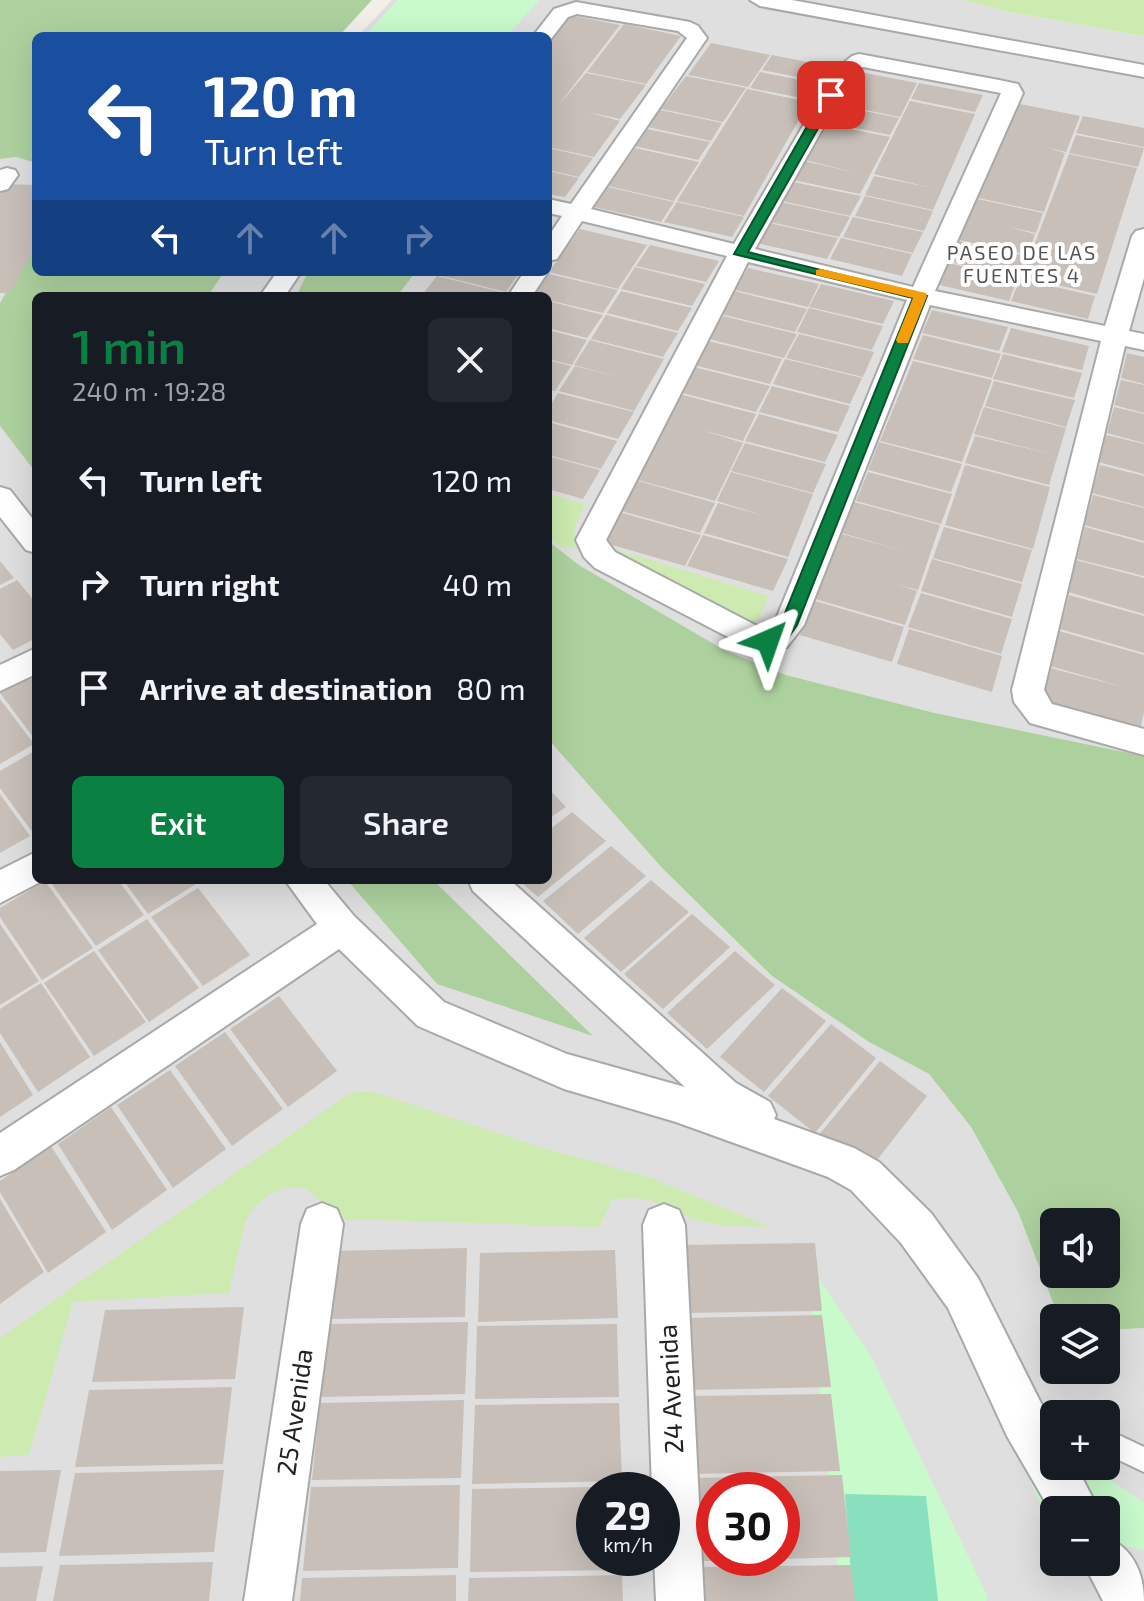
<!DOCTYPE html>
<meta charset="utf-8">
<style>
body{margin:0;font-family:"Exo 2",sans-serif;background:#242831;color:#f1f3f6;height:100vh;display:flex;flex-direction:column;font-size:30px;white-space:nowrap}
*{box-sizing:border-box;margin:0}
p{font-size:26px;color:#9ea1a6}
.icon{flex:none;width:44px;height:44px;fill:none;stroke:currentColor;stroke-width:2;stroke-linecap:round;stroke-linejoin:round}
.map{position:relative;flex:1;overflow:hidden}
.side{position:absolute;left:32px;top:292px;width:520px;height:592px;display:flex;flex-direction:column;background:#171b24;border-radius:12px;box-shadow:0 8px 32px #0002}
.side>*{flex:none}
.banner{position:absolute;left:32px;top:32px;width:520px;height:244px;border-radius:12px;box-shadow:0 8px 32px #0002;background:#1a4fa0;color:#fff;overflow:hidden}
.tools{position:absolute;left:1040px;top:1208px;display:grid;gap:16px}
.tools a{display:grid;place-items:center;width:80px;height:80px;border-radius:12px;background:#171b24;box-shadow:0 8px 32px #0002;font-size:40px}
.speed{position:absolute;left:576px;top:1472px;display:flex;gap:16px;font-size:40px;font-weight:700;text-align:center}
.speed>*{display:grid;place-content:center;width:104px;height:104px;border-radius:50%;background:#171b24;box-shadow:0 8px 32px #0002;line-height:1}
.speed small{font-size:20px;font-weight:400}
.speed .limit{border:12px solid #d22;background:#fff;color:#111}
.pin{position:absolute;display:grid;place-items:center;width:68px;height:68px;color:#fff;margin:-34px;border-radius:16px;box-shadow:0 4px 12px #0006}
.me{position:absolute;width:88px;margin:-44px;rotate:43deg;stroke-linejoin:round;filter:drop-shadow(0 0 6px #0008)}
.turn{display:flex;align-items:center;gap:28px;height:168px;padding:0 40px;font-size:36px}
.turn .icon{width:104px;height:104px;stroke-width:2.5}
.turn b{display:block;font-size:56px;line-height:68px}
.lanes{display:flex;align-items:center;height:76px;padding:0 40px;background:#0003;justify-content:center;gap:40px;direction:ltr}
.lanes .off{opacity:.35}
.round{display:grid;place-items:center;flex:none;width:84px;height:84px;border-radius:12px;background:#242831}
.head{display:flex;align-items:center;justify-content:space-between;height:136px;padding:0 40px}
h1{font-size:48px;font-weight:600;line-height:60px;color:#0b8043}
.action{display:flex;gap:16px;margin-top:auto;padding:16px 40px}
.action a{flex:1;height:92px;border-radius:12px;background:#0b8043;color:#fff;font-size:32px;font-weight:600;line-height:92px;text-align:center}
.action a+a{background:#242831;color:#f1f3f6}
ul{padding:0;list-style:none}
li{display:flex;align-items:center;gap:24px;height:104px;padding:0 40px}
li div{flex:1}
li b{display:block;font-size:30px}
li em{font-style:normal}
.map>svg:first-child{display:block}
.residential{fill:#e0dfdf;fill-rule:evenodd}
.grass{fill:#cdebb0}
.forest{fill:#add19e;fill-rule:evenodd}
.park{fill:#c8facc}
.pitch{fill:#88e0be}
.building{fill:#c7bfb8}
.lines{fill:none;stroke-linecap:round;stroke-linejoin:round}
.lane-casing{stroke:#a9a9a9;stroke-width:4}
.street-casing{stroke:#a9a9a9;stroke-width:4}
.lane{fill:#fff;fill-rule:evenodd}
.street{fill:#fff;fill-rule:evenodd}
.route{fill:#0b8043;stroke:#07532c;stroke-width:2}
.slow{fill:#f59e0b}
.labels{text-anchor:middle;stroke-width:8;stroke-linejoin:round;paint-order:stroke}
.far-neighbourhood-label{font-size:20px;letter-spacing:2px;fill:#555;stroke:#fff}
.near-street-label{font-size:26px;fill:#222;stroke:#fff}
</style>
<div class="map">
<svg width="1144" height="1601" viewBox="0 0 1144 1601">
<rect width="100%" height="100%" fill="#f2efe9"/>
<!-- residential -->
<g class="residential">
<polygon points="392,0 963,0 1009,12 1144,36 1144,756 935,713 786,675 726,651 579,565 548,541 548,296 397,296 416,272 548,272 548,36 358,36"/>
<polygon points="16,157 36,163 36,240 0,303 0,159"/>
<polygon points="224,272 308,272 296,296 208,296"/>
<path d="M0,426l36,47v407h311l90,104 8,-90 -12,-14h115v-141l114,129 110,108 97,66 60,32 42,53 47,85 41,106h-5v52h52v-40l38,-2v273h-1144zM1054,1414h52v52h-52zM594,1490h68v68h-68zM714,1490h68v68h-68zM1054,1510h52v52h-52z"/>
</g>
<!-- grass -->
<g class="grass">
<polygon points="963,0 1144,0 1144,36 1009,12"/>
<polygon points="548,494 585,504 574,530 579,549 560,546 548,537"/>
<path d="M605,546l163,50c-3,11 -7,23 -18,28l-131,-65z"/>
<path d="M357,1092h17l166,55 109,30 122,50c-21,-1 -43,0 -63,-4 -42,-8 -46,-31 -96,-23l-13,27 -258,-8 -36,-31 -18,-1 -17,7 -17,14 -8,14 -16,71 -156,9 -44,153 -29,2v-119l347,-243z"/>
</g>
<!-- forest -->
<g class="forest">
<polygon points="0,0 372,0 339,36 36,36 36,163 16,157 0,159"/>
<polygon points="36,240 36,272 224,272 208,296 36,296 36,473 0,426 0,303"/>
<polygon points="308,272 416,272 397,296 296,296"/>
<path d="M548,541l31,24 147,86 60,24 149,38 209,43v572l-38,2v-12h-47l-41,-106 -47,-85 -42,-53 -60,-32 -97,-66 -110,-108 -114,-129zM1106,1222v52h-52v-52z"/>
<polygon points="347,880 433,880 593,1036 437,984"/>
</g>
<!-- park -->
<g class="park">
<polygon points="398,0 539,0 507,36 364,36"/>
<polygon points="806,1259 872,1358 988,1597 986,1601 841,1601"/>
<polygon points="1046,1461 1054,1466 1101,1473 1144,1503 1144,1551 1106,1540 1106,1510 1054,1510 1054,1533 1022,1464"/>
</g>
<!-- pitch -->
<polygon class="pitch" points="845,1494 926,1496 938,1601 853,1601"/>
<!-- building -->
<g class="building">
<polygon points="564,14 620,25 557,107 586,73 646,85 620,119 587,112 620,121 594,157 548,147 546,36"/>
<polygon points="624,24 681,36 646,84 587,72"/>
<polygon points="711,43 770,55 748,87 688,75"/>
<polygon points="772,55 832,67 823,82 762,70"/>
<polygon points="855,71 917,83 900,117 836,104"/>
<polygon points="760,72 822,84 812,100 750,88"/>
<polygon points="686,76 746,88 723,122 661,109"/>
<polygon points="919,83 983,95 975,112 911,99"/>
<polygon points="747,89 809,102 744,216 677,201"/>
<polygon points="910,101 975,114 933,210 865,195 874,176 932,188 874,174"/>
<polygon points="1015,103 1080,116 1066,152 1044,147 1065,153 1044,212 974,197"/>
<polygon points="835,105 899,118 890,135 825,122"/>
<polygon points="660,110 722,123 711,141 648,127"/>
<polygon points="1083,116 1144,128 1144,147 1076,133"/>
<polygon points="825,124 890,137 860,194 793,180 804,161 857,173 805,160"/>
<polygon points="647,129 710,142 698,160 634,146"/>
<polygon points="1076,135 1144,148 1138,167 1069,153"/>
<polygon points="548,148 593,158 579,177 548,170"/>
<polygon points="635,148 699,162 674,201 608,186"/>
<polygon points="1069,154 1137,168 1097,294 1022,277"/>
<polygon points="548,171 579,178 565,197 548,194"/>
<polygon points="793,182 861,196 850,216 782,201"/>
<polygon points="6,184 36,185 36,245 10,293 0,293 0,194"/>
<polygon points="608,187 674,202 661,222 594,207"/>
<polygon points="865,196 933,211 924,231 855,216"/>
<polygon points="973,198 1043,213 1036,233 1009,227 1035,234 1028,255 955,239"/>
<polygon points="677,202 744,217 732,237 664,222"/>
<polygon points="781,202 850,217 839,237 770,222"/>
<polygon points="853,217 923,232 913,253 843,237"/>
<polygon points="769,223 838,238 827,259 757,243"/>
<polygon points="580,229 647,245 618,289 549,272"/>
<polygon points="841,238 912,254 902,276 830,259"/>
<polygon points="954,240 1026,256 1018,277 945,261"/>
<polygon points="650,245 719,261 706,282 636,266"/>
<polygon points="944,262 1017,279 1009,301 935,284"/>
<polygon points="635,267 705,284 692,306 621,289"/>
<polygon points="748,268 819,284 808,307 735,290"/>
<polygon points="440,272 520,272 506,292 438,275"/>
<polygon points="549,274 618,290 603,313 548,300 548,296 533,296"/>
<polygon points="437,276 505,293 502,296 421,296"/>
<polygon points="1020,279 1095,296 1088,319 1011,301"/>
<polygon points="821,284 894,301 883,324 809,307"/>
<polygon points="621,291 692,308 678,331 607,313"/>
<polygon points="734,291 807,309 795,332 721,314"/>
<polygon points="548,301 603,315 587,338 548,328"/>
<polygon points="809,308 883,326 872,350 797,332"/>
<polygon points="932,310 1008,327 999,351 922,333"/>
<polygon points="606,315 678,333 663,357 591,339"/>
<polygon points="723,316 797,334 784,358 709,339"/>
<polygon points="1011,328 1089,346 1082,370 1002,352"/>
<polygon points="548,330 587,340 572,365 548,359"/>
<polygon points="799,334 874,352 863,377 786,358"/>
<polygon points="923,335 1001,354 992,378 913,359"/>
<polygon points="590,340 664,359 634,411 559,391 575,366 625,379 574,365"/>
<polygon points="708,341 782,359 770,384 694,365"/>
<polygon points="1127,353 1144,357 1144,384 1121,378"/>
<polygon points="1003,354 1082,373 1074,398 993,379"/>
<polygon points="785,359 862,378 850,404 773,384"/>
<polygon points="548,360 571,366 555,391 548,390"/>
<polygon points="913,361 992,380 962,462 880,441"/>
<polygon points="694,367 770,386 756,412 679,392"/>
<polygon points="1121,380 1144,385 1144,413 1114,405"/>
<polygon points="994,381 1075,400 1066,427 985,406"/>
<polygon points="772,386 850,406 838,432 759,412"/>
<polygon points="558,393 634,412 618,439 548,420 548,409"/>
<polygon points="679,394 756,414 743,441 702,430 743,443 715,501 634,479"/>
<polygon points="984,407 1066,428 1049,485 965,463 975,436 1054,455 974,434"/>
<polygon points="1114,407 1144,414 1144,443 1107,433"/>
<polygon points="759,414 838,435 825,462 745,441"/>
<polygon points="548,422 617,441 601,469 548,455"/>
<polygon points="1106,435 1144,444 1144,474 1098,462"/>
<polygon points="879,442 962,464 951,492 868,470"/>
<polygon points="745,443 826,464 813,493 731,471"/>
<polygon points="548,456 600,470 583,499 548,489"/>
<polygon points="965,465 1050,487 1033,549 945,525"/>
<polygon points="1100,465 1144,476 1144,507 1092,493"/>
<polygon points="731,472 813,494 788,557 704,533 718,503 765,516 717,501"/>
<polygon points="868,472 952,494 941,524 856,501"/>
<polygon points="635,480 715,503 700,533 618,510"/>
<polygon points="1093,495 1144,508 1144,541 1084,525"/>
<polygon points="854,502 940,525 918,590 896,584 917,591 905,625 815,599 842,534 910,553 842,533"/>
<polygon points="619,512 701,535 685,566 602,542"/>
<polygon points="944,527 1032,550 1022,582 933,558"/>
<polygon points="1085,527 1144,543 1144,576 1077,559"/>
<polygon points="703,535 788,559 773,591 687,566"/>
<polygon points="932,559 1022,584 1012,617 921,591"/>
<polygon points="1076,560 1144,578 1144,614 1068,592"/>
<polygon points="0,561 14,578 0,585"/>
<polygon points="17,580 36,603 36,638 13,650 0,634 0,589"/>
<polygon points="921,593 1012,619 1001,654 908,627"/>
<polygon points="1069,595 1144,616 1144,653 1060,629"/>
<polygon points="815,601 904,627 892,662 800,635"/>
<polygon points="909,629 1002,656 992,692 897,664"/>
<polygon points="1059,631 1144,655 1144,712 1139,734 1040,704 1050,668 1127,688 1050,666"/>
<polygon points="36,669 36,741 0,693 0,689"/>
<polygon points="0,699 34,744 0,764"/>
<polygon points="36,750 36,837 0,788 0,771"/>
<polygon points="548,788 566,807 548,819"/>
<polygon points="0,794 30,836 0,853"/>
<polygon points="572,812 606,841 538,897 519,880 548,880 548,831"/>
<polygon points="611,846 646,876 578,934 543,901"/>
<polygon points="49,880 118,880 144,915 96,946"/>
<polygon points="123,880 192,880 196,884 148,914"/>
<polygon points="651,880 689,912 621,972 584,938"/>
<polygon points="45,881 93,948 42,980 0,917 0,908"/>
<polygon points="198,888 250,955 203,986 151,917"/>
<polygon points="692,914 730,947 663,1009 624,974"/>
<polygon points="147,919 199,988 149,1022 98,950"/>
<polygon points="0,924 39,981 0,1005"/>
<polygon points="94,951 146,1022 94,1056 44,983"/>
<polygon points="735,951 775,985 707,1049 667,1013"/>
<polygon points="41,983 90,1057 38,1092 0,1033 0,1009"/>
<polygon points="782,988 826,1021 764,1092 720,1057"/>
<polygon points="279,996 337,1071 288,1107 230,1029"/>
<polygon points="831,1024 876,1058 815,1133 768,1096"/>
<polygon points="225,1032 283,1109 232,1146 175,1066"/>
<polygon points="0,1042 33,1095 0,1117"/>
<polygon points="880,1061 927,1096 866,1174 818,1136"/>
<polygon points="170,1070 226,1149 173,1188 117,1105"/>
<polygon points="111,1107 167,1190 112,1230 58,1144"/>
<polygon points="51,1146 106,1232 48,1273 0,1192 0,1181"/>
<polygon points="0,1199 44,1272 0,1304"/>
<polygon points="815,1243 822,1311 683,1313 679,1245"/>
<polygon points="467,1248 465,1317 325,1319 332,1251"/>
<polygon points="615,1250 618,1318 478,1322 480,1253"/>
<polygon points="244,1307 235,1379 92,1382 105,1310"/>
<polygon points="822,1315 831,1387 687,1390 684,1318"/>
<polygon points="468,1322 465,1394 321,1397 328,1324"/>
<polygon points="617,1324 619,1397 475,1399 477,1326"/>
<polygon points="232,1387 223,1464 75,1467 89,1390"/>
<polygon points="831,1394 840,1471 691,1474 687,1396"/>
<polygon points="464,1400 461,1478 312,1480 320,1403"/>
<polygon points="619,1403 622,1481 472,1484 475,1405"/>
<polygon points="61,1470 46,1552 0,1553 0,1471"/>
<polygon points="224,1470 214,1552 59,1556 75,1473"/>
<polygon points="842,1475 851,1557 782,1559 782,1490 714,1490 714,1558 723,1558 723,1561 698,1561 694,1478"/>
<polygon points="460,1485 458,1568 303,1571 311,1487"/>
<polygon points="594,1487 621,1487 621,1490 594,1490 594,1558 624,1558 624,1570 470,1572 472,1489"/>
<polygon points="213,1562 209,1601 53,1601 60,1565"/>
<polygon points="851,1565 855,1601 699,1601 698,1567"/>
<polygon points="43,1566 36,1601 0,1601 0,1567"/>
<polygon points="456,1575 456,1601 300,1601 302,1578"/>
<polygon points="622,1575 623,1601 468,1601 469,1578"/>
</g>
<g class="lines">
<!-- lane casing -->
<g class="lane-casing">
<polygon id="lane" points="1106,1429 1144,1447 1144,1472 1106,1454"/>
</g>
<!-- street casing -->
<g class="street-casing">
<g id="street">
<polygon points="750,0 792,0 1144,65 1144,77 760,6"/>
<path d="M576,2l114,20 8,4 9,12 -116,171 143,35 102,-175 16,-13 7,-2 140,26 19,4 5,9 -88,198 170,35 27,-90 4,-5 8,-2v49l-15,53 15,3v16l-19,-4 -81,344 8,14 92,25v26l-114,-32 -16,-21 -2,-12 89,-349 -171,-36 -126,320 -17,22 -32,4 -160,-83 -11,-11 -8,-17 151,-284 -145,-35 -25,38 -9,2v-24l14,-21 -14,-3v-14l23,5 116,-166 -9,-7 -101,-17 -9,3 -18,23 -2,-4h-15l21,-27zM863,67l138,26 -88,194 -158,-38 99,-176zM748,262l159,38 -131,319 -8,8h-9l-144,-75 -9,-12z"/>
<polygon points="7,168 15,170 18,175 8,189 0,191 0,170"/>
<polygon points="277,272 301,272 285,296 260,296"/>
<polygon points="524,272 548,272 532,296 508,296"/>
<polygon points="0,487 10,490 36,523 36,553 26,550 0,517"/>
<polygon points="36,648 36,674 0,691 0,665"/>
<polygon points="36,852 36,880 44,880 0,903 0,870"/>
<polygon points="285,880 324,880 354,916 444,1002 567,1054 685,1087 473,891 468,880 510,880 736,1083 770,1102 776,1115 774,1119 854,1148 879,1162 931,1213 978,1278 1054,1429 1054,1466 1076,1466 1099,1510 1054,1510 1054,1517 1007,1436 948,1308 901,1243 851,1190 828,1177 676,1122 564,1089 418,1026 339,949 14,1170 0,1176 0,1133 317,924"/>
<polygon points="322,1203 337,1209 343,1224 292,1601 244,1601 301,1224 307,1209"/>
<polygon points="664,1204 679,1210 685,1225 704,1601 656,1601 654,1558 662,1558 662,1490 652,1490 643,1225 649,1210"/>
<path d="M1106,1537c27,11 38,36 38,64h-41l-20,-39h23z"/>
</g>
</g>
<!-- lane -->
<use href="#lane" class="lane"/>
<!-- street -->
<use href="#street" class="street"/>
</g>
<!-- route -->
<polygon class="route" points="831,92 837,95 748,252 927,296 797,625 786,641 768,647 759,641 762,636 775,632 781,623 913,298 734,254 825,95"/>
<!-- slow -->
<polygon class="slow" points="821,269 926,293 927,296 908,343 898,343 896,340 913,298 816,275 816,270"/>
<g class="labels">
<!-- far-neighbourhood labels -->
<g class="far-neighbourhood-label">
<text x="1022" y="260">PASEO DE LAS<tspan x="1022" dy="23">FUENTES 4</tspan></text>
</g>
<!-- near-street labels -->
<g class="near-street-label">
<text transform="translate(671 1389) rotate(-93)" y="9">24 Avenida</text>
<text transform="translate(295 1412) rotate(-82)" y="9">25 Avenida</text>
</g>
</g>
</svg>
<div class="tools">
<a><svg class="icon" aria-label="sound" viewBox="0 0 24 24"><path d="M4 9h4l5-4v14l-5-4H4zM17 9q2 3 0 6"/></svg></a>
<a><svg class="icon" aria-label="layers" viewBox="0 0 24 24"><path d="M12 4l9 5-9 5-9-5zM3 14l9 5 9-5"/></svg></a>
<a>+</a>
<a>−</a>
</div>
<div class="speed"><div>29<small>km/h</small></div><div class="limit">30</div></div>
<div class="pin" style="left:831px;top:95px;background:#d93025"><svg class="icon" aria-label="arrive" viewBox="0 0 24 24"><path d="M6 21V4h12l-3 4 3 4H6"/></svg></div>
<svg class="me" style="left:768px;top:641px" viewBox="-20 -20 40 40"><path d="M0-17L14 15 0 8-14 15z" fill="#0b8043" stroke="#fff" stroke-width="4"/></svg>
<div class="banner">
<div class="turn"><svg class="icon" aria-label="left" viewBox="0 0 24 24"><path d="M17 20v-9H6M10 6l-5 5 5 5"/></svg><div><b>120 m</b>Turn left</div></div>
<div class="lanes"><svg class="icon" aria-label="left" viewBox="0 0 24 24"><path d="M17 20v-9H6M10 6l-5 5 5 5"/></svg><svg class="icon off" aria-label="ahead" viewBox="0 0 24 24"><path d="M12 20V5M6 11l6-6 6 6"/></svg><svg class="icon off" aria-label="ahead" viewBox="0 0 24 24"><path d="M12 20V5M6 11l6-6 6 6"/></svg><svg class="icon off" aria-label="right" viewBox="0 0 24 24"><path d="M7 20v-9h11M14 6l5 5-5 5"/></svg></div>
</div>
<section class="side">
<div class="head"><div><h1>1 min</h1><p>240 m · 19:28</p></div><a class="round"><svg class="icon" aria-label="close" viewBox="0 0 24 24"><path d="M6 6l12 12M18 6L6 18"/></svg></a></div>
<ul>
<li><svg class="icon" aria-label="left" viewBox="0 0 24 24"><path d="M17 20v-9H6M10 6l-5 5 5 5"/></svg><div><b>Turn left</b></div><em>120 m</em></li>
<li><svg class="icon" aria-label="right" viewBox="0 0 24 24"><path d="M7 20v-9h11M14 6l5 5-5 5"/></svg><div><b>Turn right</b></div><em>40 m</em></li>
<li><svg class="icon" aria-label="arrive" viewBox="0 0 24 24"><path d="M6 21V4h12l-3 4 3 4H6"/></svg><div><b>Arrive at destination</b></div><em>80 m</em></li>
</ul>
<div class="action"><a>Exit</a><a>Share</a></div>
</section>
</div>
